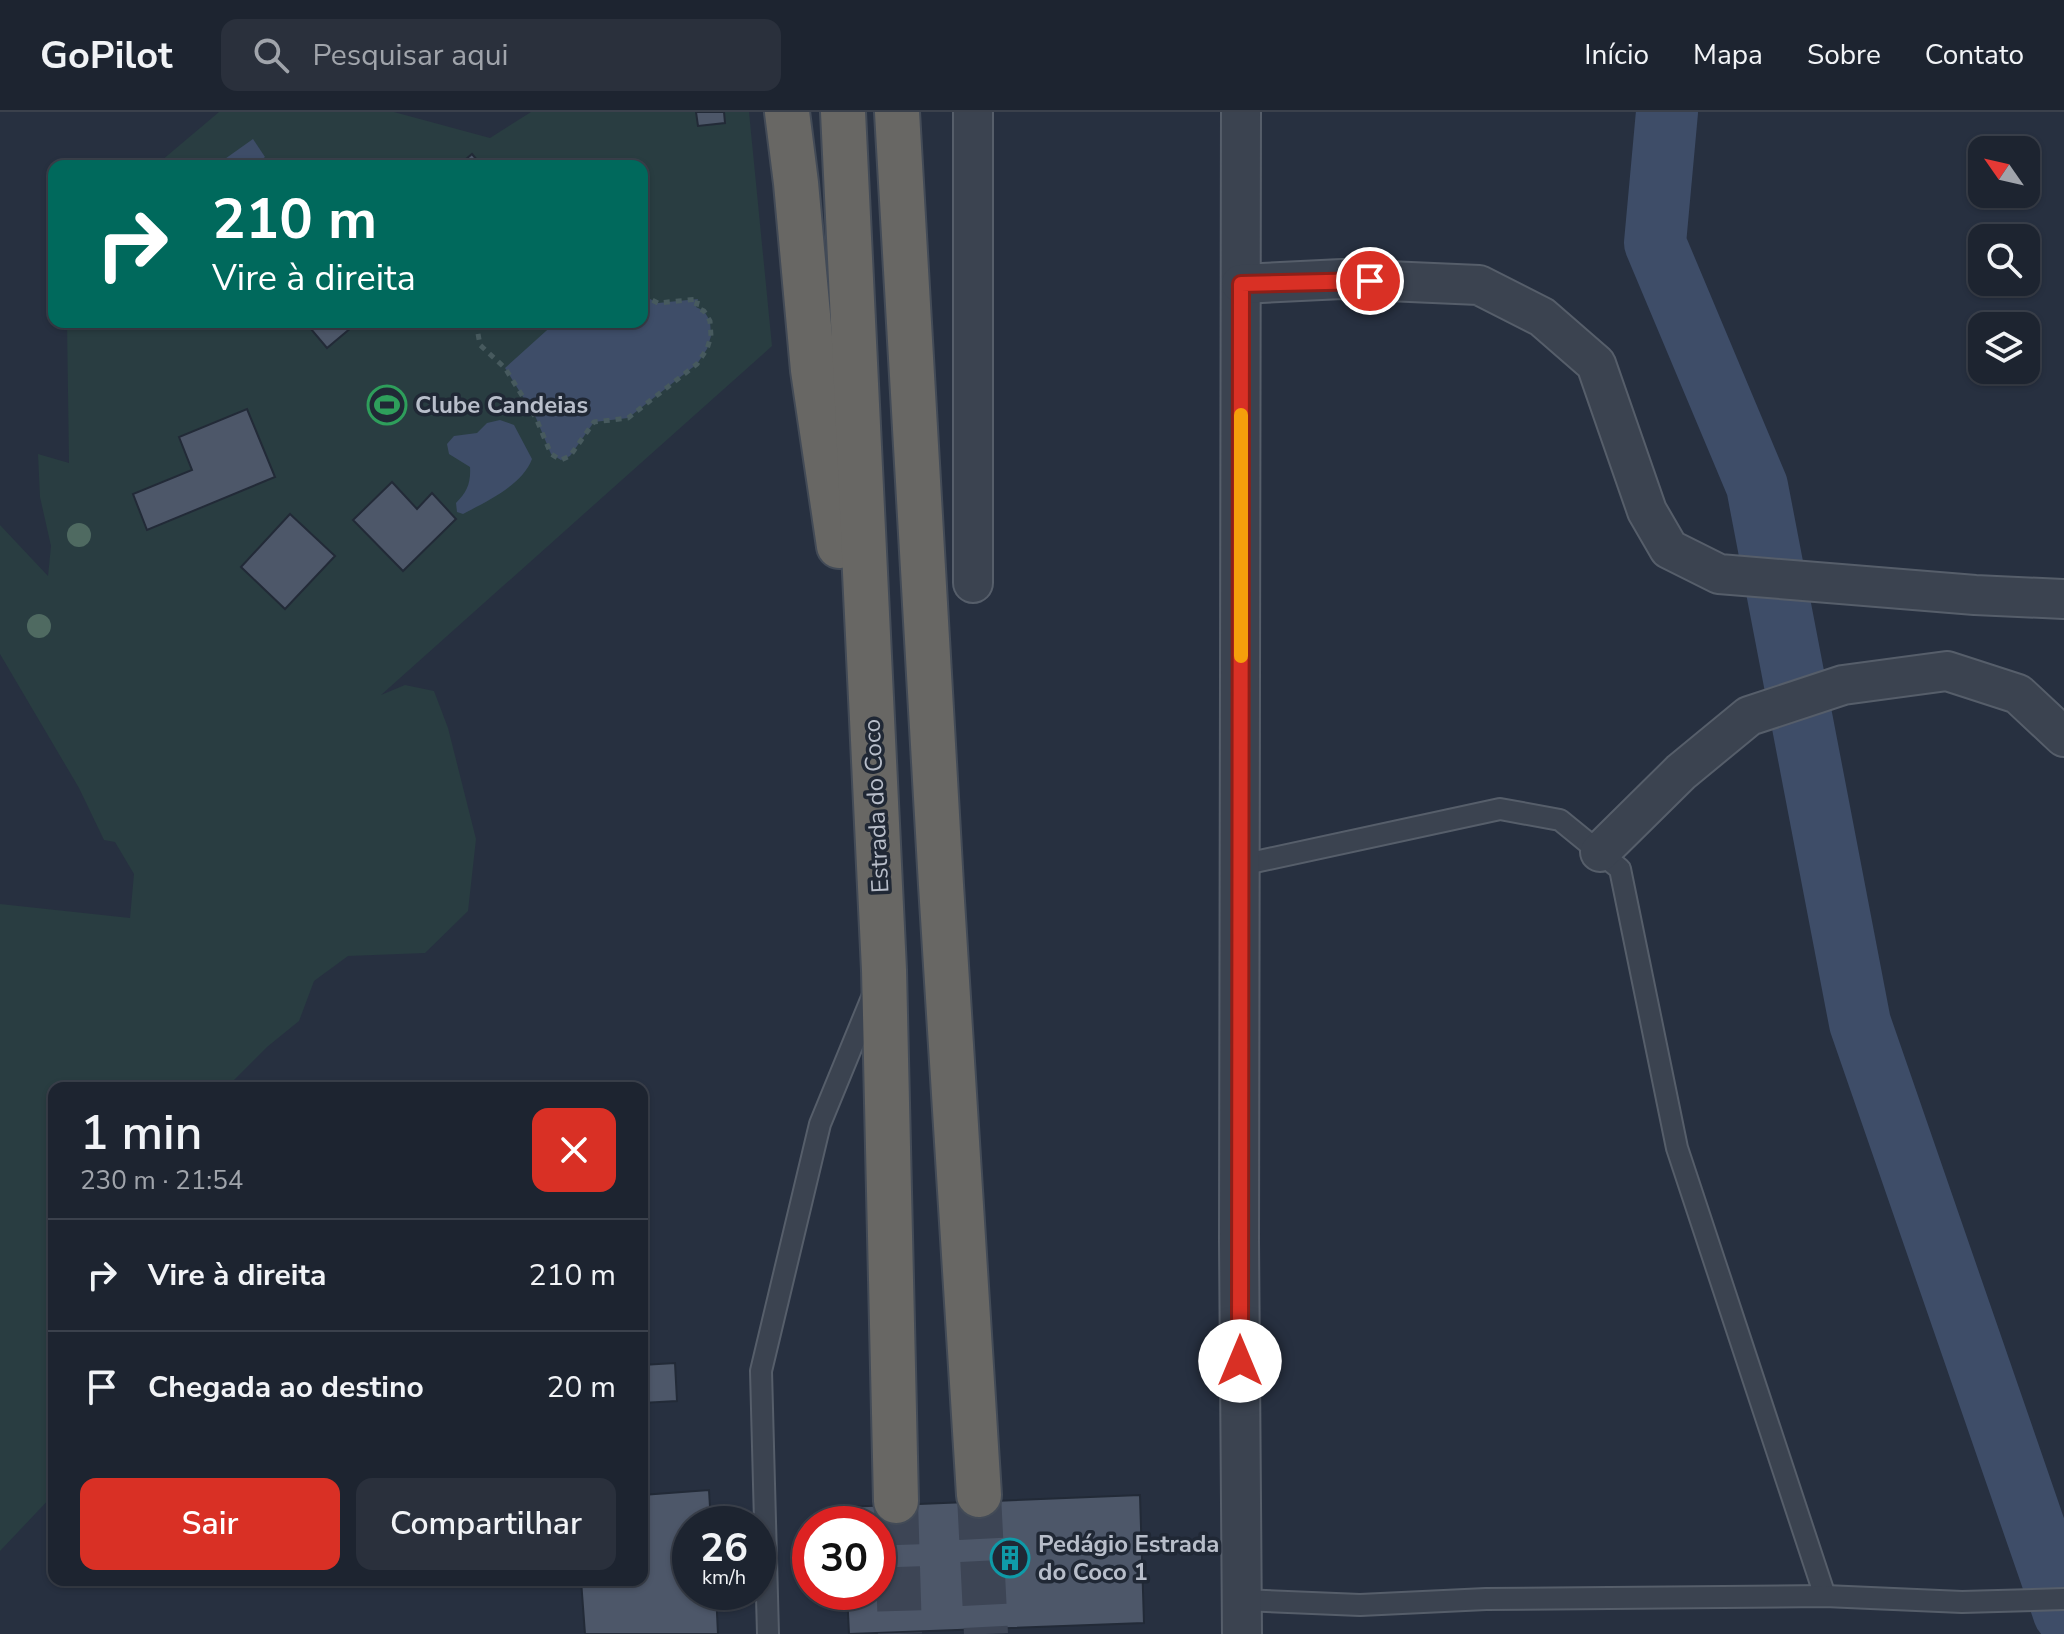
<!DOCTYPE html>
<html lang="pt">
<meta charset="utf-8">
<style>
body{margin:0;font-family:"Nunito Sans",sans-serif;background:#2a303c;color:#f1f3f6;height:100vh;display:flex;flex-direction:column;font-size:30px;white-space:nowrap}
*{box-sizing:border-box;margin:0}
p{font-size:26px;color:#a0a4ab}
.icon{flex:none;width:44px;height:44px;fill:none;stroke:currentColor;stroke-width:2;stroke-linecap:round;stroke-linejoin:round}
.map{position:relative;flex:1;overflow:hidden}
.side{position:absolute;left:48px;top:970px;width:600px;height:504px;display:flex;flex-direction:column;background:#1d2430;border-radius:16px;box-shadow:0 2px 6px #0004,0 0 0 2px #3b414c}
.side>*{flex:none}
.guide{position:absolute;left:48px;top:48px;width:600px;height:168px;border-radius:16px;box-shadow:0 2px 6px #0004,0 0 0 2px #3b414c;background:#00695c;color:#fff;overflow:hidden}
.needle{width:52px;rotate:304deg}
.fabs{position:absolute;left:1968px;top:24px;display:grid;gap:16px}
.fabs a{display:grid;place-items:center;width:72px;height:72px;border-radius:16px;background:#1d2430;box-shadow:0 2px 6px #0004,0 0 0 2px #3b414c;font-size:40px}
.speed{position:absolute;left:672px;top:1394px;display:flex;gap:16px;font-size:40px;font-weight:700;text-align:center}
.speed>*{display:grid;place-content:center;width:104px;height:104px;border-radius:50%;background:#1d2430;box-shadow:0 2px 6px #0004,0 0 0 2px #3b414c;line-height:1}
.speed small{font-size:20px;font-weight:400}
.speed .limit{border:12px solid #d22;background:#fff;color:#111}
.pin{position:absolute;display:grid;place-items:center;width:68px;height:68px;color:#fff;margin:-34px;border:4px solid #fff;border-radius:50%;box-shadow:0 2px 8px #0007}
.me{position:absolute;width:88px;margin:-44px;rotate:0deg;stroke-linejoin:round;filter:drop-shadow(0 0 6px #0008)}
.turn{display:flex;align-items:center;gap:28px;height:168px;padding:0 32px;font-size:36px}
.turn .icon{width:104px;height:104px;stroke-width:2.5}
.turn b{display:block;font-size:56px;line-height:68px}
.round{display:grid;place-items:center;flex:none;width:84px;height:84px;border-radius:16px;background:#2a303c}
.summary{display:flex;align-items:center;justify-content:space-between;height:136px;padding:0 32px}
h1{font-size:48px;font-weight:600;line-height:60px}
.primary-button{display:flex;gap:16px;margin-top:auto;padding:16px 32px}
.primary-button a{flex:1;height:92px;border-radius:16px;background:#d93025;color:#fff;font-size:32px;font-weight:600;line-height:92px;text-align:center}
.primary-button a+a{background:#2a303c;color:#f1f3f6}
ul{padding:0;list-style:none}
li{display:flex;align-items:center;gap:24px;height:112px;padding:0 32px;border-top:2px solid #3b414c}
li div{flex:1}
li b{display:block;font-size:30px}
li em{font-style:normal}
header{display:flex;align-items:center;gap:48px;box-sizing:border-box;height:112px;padding:0 40px;background:#1d2430;border-bottom:2px solid #3b414c}
header strong{font-size:38px}
nav{display:flex;gap:44px;margin-inline-start:auto;font-size:28px}
.search{width:560px;height:72px;background:#2a303c;display:flex;align-items:center;gap:20px;box-sizing:border-box;padding:0 28px;border-radius:16px;color:#a0a4ab;font-size:30px}
.map>svg:first-child{display:block}
.green{fill:#293d41}
.water{fill:#3e4d68}
.lines{fill:none;stroke-linecap:round;stroke-linejoin:round}
.river{stroke:#3e4d68;stroke-width:62}
.building{fill:#4d5769;stroke:#222a37;stroke-width:2}
.trunk-tunnel{stroke:#3d4555;stroke-width:44;stroke-dasharray:44 22;stroke-linecap:butt}
.service-casing{stroke:#565e6a;stroke-width:24}
.minor-casing{stroke:#565e6a;stroke-width:42}
.trunk-casing{stroke:#434b57;stroke-width:48}
.path{stroke:#475a5e;stroke-width:5;stroke-dasharray:6 6;stroke-linecap:butt}
.service{stroke:#3b4350;stroke-width:20}
.minor{stroke:#3b4350;stroke-width:38}
.trunk{stroke:#686764;stroke-width:44}
.tree{fill:#4f6a61}
.route-casing{stroke:#8d1f18;stroke-width:20}
.route{stroke:#d93025;stroke-width:14}
.slow{stroke:#f59e0b;stroke-width:14}
.labels{text-anchor:middle;stroke-width:7;stroke-linejoin:round;paint-order:stroke}
.poi-label{font-size:24px;font-weight:bold;fill:#b8beca;stroke:#202835;text-anchor:start}
.street-label{font-size:24px;fill:#b8beca;stroke:#202835}
</style>
<header>
<strong>GoPilot</strong>
<div class="search"><svg class="icon" aria-label="search" viewBox="0 0 24 24"><circle cx="10" cy="10" r="6"/><path d="M15 15l6 6"/></svg>Pesquisar aqui</div>
<nav><a>Início</a><a>Mapa</a><a>Sobre</a><a>Contato</a></nav>
</header>
<div class="map">
<svg width="2064" height="1522" viewBox="0 0 2064 1522">
<rect width="100%" height="100%" fill="#273040"/>
<!-- green -->
<polygon class="green" points="219,0 394,0 490,26 531,0 749,0 772,234 381,583 405,573 434,579 448,616 476,727 468,799 425,841 348,844 314,869 299,909 267,935 226,976 54,976 54,1382 0,1439 0,792 130,806 134,762 115,730 104,728 79,676 0,542 0,413 48,464 51,434 40,385 38,342 69,351 67,210 642,210 642,54 155,54"/>
<!-- water -->
<g class="water">
<polygon points="253,27 265,45 253,54 215,54"/>
<polygon points="642,183 658,191 698,187 696,195 704,199 710,209 711,224 707,237 697,252 628,306 594,310 570,344 561,348 551,342 536,306 505,256 556,210 642,210"/>
<path d="M500,308l14,5 18,34c-10,26 -44,42 -69,55l-6,-2 -1,-9c11,-11 15,-20 14,-36l-21,-13 -2,-10 7,-8 23,-3 10,-10z"/>
</g>
<g class="lines">
<!-- river -->
<polyline class="river" points="1667,0 1655,131 1757,374 1860,911 2064,1501"/>
</g>
<!-- building -->
<g class="building">
<polygon points="696,0 724,0 725,11 698,14"/>
<polygon points="472,42 482,54 458,54"/>
<polygon points="305,210 358,210 327,236"/>
<polygon points="247,297 275,365 147,418 133,382 192,358 179,325"/>
<polygon points="392,370 417,397 432,381 456,407 403,459 353,408"/>
<polygon points="290,402 335,444 285,497 241,455"/>
<polygon points="675,1251 677,1289 642,1291 642,1253"/>
<polygon points="709,1378 711,1412 690,1412 690,1480 716,1480 718,1522 585,1522 581,1468 642,1468 642,1383"/>
<polygon points="1140,1383 1144,1511 849,1522 847,1480 878,1480 878,1412 845,1412 844,1395"/>
</g>
<g class="lines">
<!-- trunk-tunnel -->
<g class="trunk-tunnel">
<polyline points="979,1383 986,1522"/>
<polyline points="896,1389 900,1522"/>
</g>
<!-- service casing -->
<g class="service-casing">
<g id="service">
<polyline points="1241,753 1500,697 1560,708 1620,757 1677,1036 1825,1484"/>
<polyline points="1242,1488 1360,1493 1486,1487 1825,1484 1962,1490 2064,1487"/>
<polyline points="768,1522 761,1259 820,1012 873,883"/>
</g>
</g>
<!-- minor casing -->
<g class="minor-casing">
<g id="minor">
<polyline points="1241,0 1239,1129 1242,1522"/>
<polyline points="1241,172 1342,167 1479,173 1542,205 1596,252 1647,399 1669,437 1719,462 1975,483 2064,487"/>
<polyline points="973,471 973,0"/>
<polyline points="1600,740 1681,660 1749,604 1843,573 1947,559 2018,582 2064,625"/>
</g>
</g>
<!-- trunk casing -->
<g class="trunk-casing">
<g id="trunk">
<polyline points="787,0 796,71 813,258 839,434"/>
<polyline points="843,0 884,858 896,1389"/>
<polyline points="897,0 941,773 979,1383"/>
</g>
</g>
<!-- path -->
<polyline class="path" points="476,210 480,233 505,256 536,306 551,342 561,348 570,344 594,310 628,306 697,252 707,237 711,224 710,209 704,199 696,195 698,187 658,191 642,183"/>
<!-- service -->
<use href="#service" class="service"/>
<!-- minor -->
<use href="#minor" class="minor"/>
<!-- trunk -->
<use href="#trunk" class="trunk"/>
</g>
<!-- trees -->
<g class="tree">
<circle cx="79" cy="423" r="12"/>
<circle cx="39" cy="514" r="12"/>
</g>
<g class="lines">
<!-- route casing -->
<g class="route-casing">
<polyline id="route" points="1240,1249 1241,172 1370,169"/>
</g>
<!-- route -->
<use href="#route" class="route"/>
<!-- slow -->
<polyline class="slow" points="1241,544 1241,303"/>
</g>
<!-- icons -->
<defs>
<g id="stadium-ring" transform="scale(2)"><circle r="9.5" fill="#202835" stroke="#2e9e5b" stroke-width="1.5"/><path d="M0-5a6.5 5 0 1 0 0 10a6.5 5 0 1 0 0-10ZM-3.5-1.8h7v3.6h-7Z" fill="#2e9e5b"/></g>
<g id="building-ring" transform="scale(2)"><circle r="9.5" fill="#202835" stroke="#0f9aa8" stroke-width="1.5"/><path d="M-4-6H4V6H1V3H-1V6H-4ZM-2.5-4.3h1.7v1.8h-1.7ZM.8-4.3h1.7v1.8H.8ZM-2.5-1h1.7V.8h-1.7ZM.8-1h1.7V.8H.8Z" fill="#0f9aa8"/></g>
</defs>
<g fill-rule="evenodd">
<use href="#stadium-ring" x="387" y="293"/>
<use href="#building-ring" x="1010" y="1446"/>
</g>
<g class="labels">
<!-- poi labels -->
<g class="poi-label">
<text x="415" y="301">Clube Candeias</text>
<text x="1038" y="1440">Pedágio Estrada<tspan x="1038" dy="28">do Coco 1</tspan></text>
</g>
<!-- street labels -->
<g class="street-label">
<text transform="translate(876 694) rotate(-93)" y="8">Estrada do Coco</text>
</g>
</g>
</svg>
<div class="fabs">
<a><svg class="needle" viewBox="-14 -14 28 28"><path d="M0-13l5 13h-10z" fill="#e53935"/><path d="M0 13l5-13h-10z" fill="#a0a4ab"/></svg></a>
<a><svg class="icon" aria-label="search" viewBox="0 0 24 24"><circle cx="10" cy="10" r="6"/><path d="M15 15l6 6"/></svg></a>
<a><svg class="icon" aria-label="layers" viewBox="0 0 24 24"><path d="M12 4l9 5-9 5-9-5zM3 14l9 5 9-5"/></svg></a>
</div>
<div class="speed"><div>26<small>km/h</small></div><div class="limit">30</div></div>
<div class="pin" style="left:1370px;top:169px;background:#d93025"><svg class="icon" aria-label="arrive" viewBox="0 0 24 24"><path d="M6 21V4h12l-3 4 3 4H6"/></svg></div>
<svg class="me" style="left:1240px;top:1249px" viewBox="-20 -20 40 40"><circle r="19" fill="#fff"/><path d="M0-13L10 11 0 6-10 11z" fill="#d93025"/></svg>
<div class="guide">
<div class="turn"><svg class="icon" aria-label="right" viewBox="0 0 24 24"><path d="M7 20v-9h11M14 6l5 5-5 5"/></svg><div><b>210 m</b>Vire à direita</div></div>
</div>
<section class="side">
<div class="summary"><div><h1>1 min</h1><p>230 m · 21:54</p></div><a class="round" style="background:#d93025;color:#fff"><svg class="icon" aria-label="close" viewBox="0 0 24 24"><path d="M6 6l12 12M18 6L6 18"/></svg></a></div>
<ul>
<li><svg class="icon" aria-label="right" viewBox="0 0 24 24"><path d="M7 20v-9h11M14 6l5 5-5 5"/></svg><div><b>Vire à direita</b></div><em>210 m</em></li>
<li><svg class="icon" aria-label="arrive" viewBox="0 0 24 24"><path d="M6 21V4h12l-3 4 3 4H6"/></svg><div><b>Chegada ao destino</b></div><em>20 m</em></li>
</ul>
<div class="primary-button"><a>Sair</a><a>Compartilhar</a></div>
</section>
</div>
